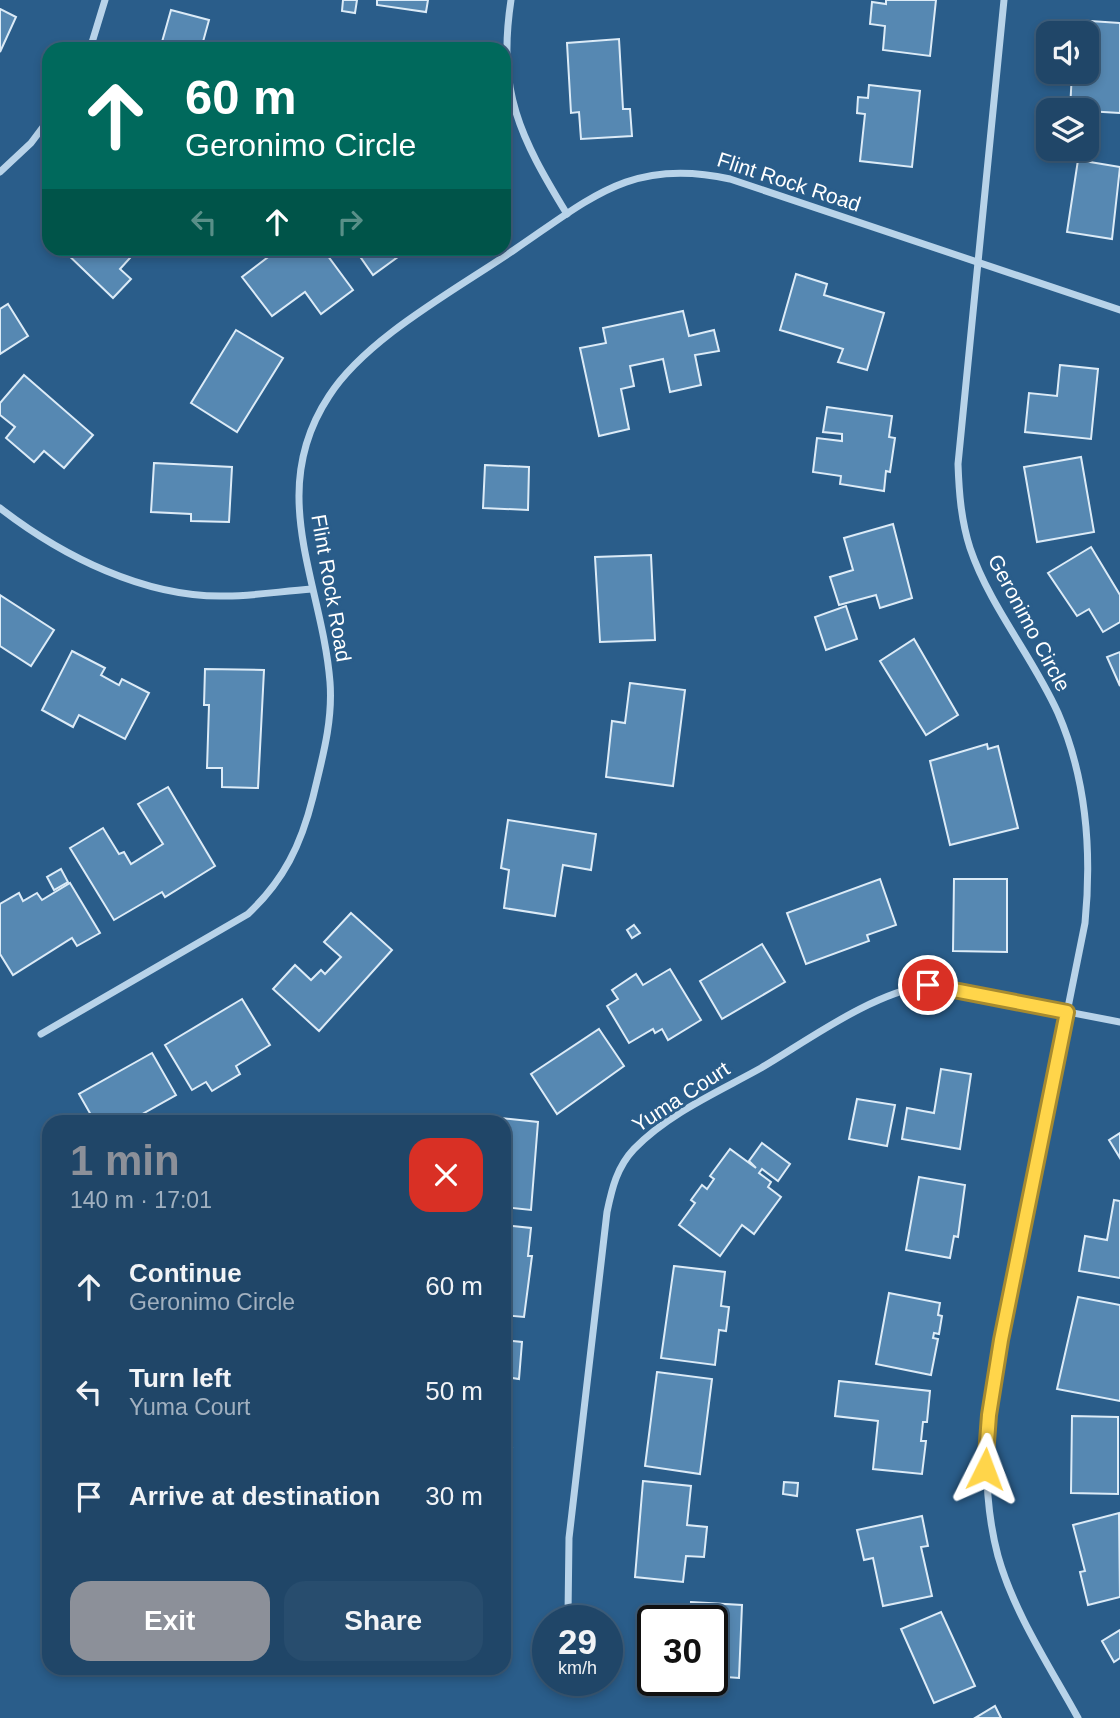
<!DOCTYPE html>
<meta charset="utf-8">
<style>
body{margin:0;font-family:Arial,sans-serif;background:#284d6e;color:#f1f3f6;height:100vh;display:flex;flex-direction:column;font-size:26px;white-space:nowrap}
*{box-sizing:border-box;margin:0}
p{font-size:23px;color:#a2b1c0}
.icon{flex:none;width:38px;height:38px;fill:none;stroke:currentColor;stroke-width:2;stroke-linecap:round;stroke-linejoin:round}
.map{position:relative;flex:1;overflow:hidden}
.sheet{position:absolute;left:42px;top:1115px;width:469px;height:560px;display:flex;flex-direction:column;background:#204668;border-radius:21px;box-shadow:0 4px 10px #0003,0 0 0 2px #3d5e7c}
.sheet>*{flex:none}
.guide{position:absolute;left:42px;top:42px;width:469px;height:214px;border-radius:21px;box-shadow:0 4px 10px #0003,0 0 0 2px #3d5e7c;background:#00695c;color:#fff;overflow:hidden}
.fabs{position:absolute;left:1036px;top:21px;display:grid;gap:14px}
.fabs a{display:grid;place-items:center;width:63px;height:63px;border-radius:14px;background:#204668;box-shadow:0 4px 10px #0003,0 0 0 2px #3d5e7c;font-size:35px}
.speed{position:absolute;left:532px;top:1605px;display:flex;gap:14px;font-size:35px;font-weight:700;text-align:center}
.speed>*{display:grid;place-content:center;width:91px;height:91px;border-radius:50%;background:#204668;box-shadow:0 4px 10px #0003,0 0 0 2px #3d5e7c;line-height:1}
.speed small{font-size:18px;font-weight:400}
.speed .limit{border:4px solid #111;border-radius:10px;background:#fff;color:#111}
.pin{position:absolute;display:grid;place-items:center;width:60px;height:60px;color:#fff;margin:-30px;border:4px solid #fff;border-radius:50%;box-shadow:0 2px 7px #0007}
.me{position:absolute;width:77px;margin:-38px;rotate:3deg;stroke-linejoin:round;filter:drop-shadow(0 0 5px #0008)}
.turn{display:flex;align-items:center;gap:24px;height:147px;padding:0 28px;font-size:32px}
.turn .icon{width:91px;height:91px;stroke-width:2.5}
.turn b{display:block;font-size:49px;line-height:60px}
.lanes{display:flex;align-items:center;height:66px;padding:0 28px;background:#0003;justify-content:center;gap:35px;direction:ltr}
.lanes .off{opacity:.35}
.round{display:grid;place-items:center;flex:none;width:74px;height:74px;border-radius:21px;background:#284d6e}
.overview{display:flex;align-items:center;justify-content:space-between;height:119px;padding:0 28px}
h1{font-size:42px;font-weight:700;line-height:52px;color:#8c9099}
.cta{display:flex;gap:14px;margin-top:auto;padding:14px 28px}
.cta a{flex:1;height:80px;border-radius:21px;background:#8c9099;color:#fff;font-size:28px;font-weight:700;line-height:80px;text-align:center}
.cta a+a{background:#284d6e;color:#f1f3f6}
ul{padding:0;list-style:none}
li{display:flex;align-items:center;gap:21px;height:105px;padding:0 28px}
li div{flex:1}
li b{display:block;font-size:26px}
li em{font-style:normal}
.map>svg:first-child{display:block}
.building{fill:#5688b2;stroke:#dcebf7;stroke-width:2}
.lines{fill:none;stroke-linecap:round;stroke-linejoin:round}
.minor{stroke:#b8d3e9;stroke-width:7}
.route-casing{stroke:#a68a30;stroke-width:18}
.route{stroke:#ffd54a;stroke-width:12}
.labels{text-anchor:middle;stroke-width:6;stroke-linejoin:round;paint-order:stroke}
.street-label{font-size:21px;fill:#fff;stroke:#2a5d8a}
</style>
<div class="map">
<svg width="1120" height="1718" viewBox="0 0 1120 1718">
<rect width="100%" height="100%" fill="#2a5d8a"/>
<!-- building -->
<g class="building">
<polygon points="343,0 357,0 355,13 342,11"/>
<polygon points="377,0 428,0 426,12 377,5"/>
<polygon points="886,0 936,0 930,56 883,50 885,26 870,24 872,2 886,4"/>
<polygon points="0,9 16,17 0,52"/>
<polygon points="171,10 209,20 201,49 160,49"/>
<polygon points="1075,20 1120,23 1120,113 1070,110 1072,72 1087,72 1087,33 1075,33"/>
<polygon points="619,39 623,109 630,109 632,136 581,139 579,112 571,113 567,43"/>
<polygon points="869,85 920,91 912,167 860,161 865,114 857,113 858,97 868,98"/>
<polygon points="1078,160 1120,167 1112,239 1067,232"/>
<polygon points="61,248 139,248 120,269 131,279 113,298"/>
<polygon points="280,248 322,248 353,290 321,314 305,292 272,316 242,277"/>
<polygon points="354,248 398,248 402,254 373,275"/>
<polygon points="796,274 827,284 824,295 884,313 867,370 838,362 843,349 780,330"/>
<polygon points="8,304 28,336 0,354 0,309"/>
<polygon points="683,311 689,336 714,330 719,351 695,355 701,385 670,392 663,359 630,366 634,386 621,389 629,429 599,436 580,348 606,343 603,328"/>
<polygon points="236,330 283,358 237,432 191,403"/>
<polygon points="1060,365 1098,369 1091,439 1025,432 1029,393 1057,396"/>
<polygon points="24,375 93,435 64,468 44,451 34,462 6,438 15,427 0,415 0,403"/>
<polygon points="827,407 892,416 889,437 895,438 890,472 886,471 884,491 840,484 841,476 813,472 817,438 842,441 842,434 823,432"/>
<polygon points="1081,457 1094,532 1037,542 1024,467"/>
<polygon points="154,463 232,467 229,522 191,521 191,514 151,512"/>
<polygon points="485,465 529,467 528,510 483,508"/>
<polygon points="893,524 912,598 880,608 876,595 839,605 830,577 853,570 844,538"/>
<polygon points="1091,547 1120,595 1120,622 1103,632 1089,609 1077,616 1048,573"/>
<polygon points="651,555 655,640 600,642 595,557"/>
<polygon points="0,595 54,630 31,666 0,646"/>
<polygon points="846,606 857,639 826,650 815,617"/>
<polygon points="914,639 958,715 926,735 880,661"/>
<polygon points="72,651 105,668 101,675 119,685 122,679 149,693 125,739 79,715 73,727 42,710"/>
<polygon points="1120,652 1120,686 1107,657"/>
<polygon points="205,669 264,670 258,788 222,787 222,768 207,768 209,705 204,705"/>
<polygon points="630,683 685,690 673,786 606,777 612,721 625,723"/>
<polygon points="987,744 988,749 998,746 1018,828 950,845 930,761"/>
<polygon points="168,787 215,866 165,897 162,892 114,920 70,848 103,828 119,854 124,852 131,864 163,844 138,804"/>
<polygon points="508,820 596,834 591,870 563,865 555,916 504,908 509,870 501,868"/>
<polygon points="61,869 68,882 54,890 47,877"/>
<polygon points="880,879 896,925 867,935 869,941 806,964 787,913"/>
<polygon points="954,879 1007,879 1007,952 953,951"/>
<polygon points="70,883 100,933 77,946 72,938 13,975 0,954 0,904 19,893 23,901 37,893 42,900"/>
<polygon points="351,913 392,950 319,1031 273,989 295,965 311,980 321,970 325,974 341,957 324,942"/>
<polygon points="634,925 640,933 632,938 627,930"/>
<polygon points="762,944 785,982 722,1019 700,981"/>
<polygon points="670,969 701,1020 668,1040 662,1029 655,1033 653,1029 629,1043 607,1006 618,999 612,990 636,974 643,985"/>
<polygon points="242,999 270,1045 236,1066 240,1074 212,1091 206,1082 192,1090 165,1045"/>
<polygon points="599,1029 624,1066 557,1114 531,1074"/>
<polygon points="152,1053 176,1095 128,1122 95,1122 79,1094"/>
<polygon points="941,1069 971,1074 960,1149 902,1139 907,1108 934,1113"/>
<polygon points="857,1099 895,1105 887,1146 849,1139"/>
<polygon points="472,1115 538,1122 531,1210 504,1207 504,1122 471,1122"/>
<polygon points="1120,1133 1120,1158 1109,1140"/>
<polygon points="762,1143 790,1164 778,1181 762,1169 759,1173 771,1182 768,1187 781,1197 754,1234 742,1225 720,1256 679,1225 695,1203 691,1200 702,1185 707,1189 714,1179 710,1176 730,1149 756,1168 749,1161"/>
<polygon points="919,1177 965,1185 958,1237 954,1236 950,1258 906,1250"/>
<polygon points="1114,1200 1120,1201 1120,1278 1079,1271 1085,1236 1107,1240"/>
<polygon points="504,1225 531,1228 528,1256 532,1256 524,1317 504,1315"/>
<polygon points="674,1266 725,1272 721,1306 729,1307 726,1331 719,1330 715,1365 661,1358"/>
<polygon points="889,1293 940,1303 938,1315 942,1316 939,1334 934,1333 933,1338 938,1339 931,1375 876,1364"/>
<polygon points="1078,1297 1120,1305 1120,1401 1057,1389"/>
<polygon points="504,1340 522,1342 519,1379 512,1378 509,1424 504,1424"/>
<polygon points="657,1372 712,1379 700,1474 645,1466"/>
<polygon points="839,1381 930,1391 927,1422 923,1422 921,1441 926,1441 922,1474 873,1469 878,1421 835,1416"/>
<polygon points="1072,1416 1118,1417 1118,1494 1071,1493"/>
<polygon points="504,1447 512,1448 508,1482 504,1482"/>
<polygon points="643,1481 691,1486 687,1525 707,1527 704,1557 686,1556 683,1582 635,1577"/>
<polygon points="784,1482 798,1483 797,1496 783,1494"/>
<polygon points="1119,1513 1120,1597 1088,1605 1080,1572 1085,1571 1073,1525"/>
<polygon points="922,1516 928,1546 921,1547 932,1596 883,1606 873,1558 864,1560 857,1530"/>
<polygon points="691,1602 742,1605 739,1678 712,1676 712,1620 690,1620"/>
<polygon points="941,1612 975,1686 934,1703 901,1629"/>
<polygon points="1120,1630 1120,1658 1114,1662 1102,1641"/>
<polygon points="995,1706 1001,1718 975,1718"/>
</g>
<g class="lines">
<!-- minor -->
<g class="minor">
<path d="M511,0c-14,92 9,137 56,214"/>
<path d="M1004,0l-46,464c1,28 3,56 12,84 20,59 63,109 88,165 29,67 34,138 27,210 -20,101 -41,202 -61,303 -22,107 -55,221 -26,330 16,57 52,111 80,162"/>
<polyline points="90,49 105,0"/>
<polyline points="0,172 31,143 49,119"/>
<path d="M0,508c62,48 145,90 226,88 28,0 57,-5 86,-7"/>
<path d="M41,1034l207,-120c36,-34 53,-69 65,-117 9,-38 20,-75 17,-115 -8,-100 -65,-189 -1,-286 37,-58 128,-107 185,-146 77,-52 118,-93 216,-71l390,131"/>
<path d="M572,1620l-4,-6 1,-76 38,-326c5,-24 10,-45 27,-63 35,-36 84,-57 127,-81 49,-29 111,-75 167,-83l192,37"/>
</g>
</g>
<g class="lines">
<!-- route casing -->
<g class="route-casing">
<polyline id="route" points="928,985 1067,1012 1001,1340 989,1415 985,1469"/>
</g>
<!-- route -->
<use href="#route" class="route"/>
</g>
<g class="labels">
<!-- street labels -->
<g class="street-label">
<text transform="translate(789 182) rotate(18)" y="7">Flint Rock Road</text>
<text transform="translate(331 588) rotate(80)" y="7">Flint Rock Road</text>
<text transform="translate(1029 623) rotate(62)" y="7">Geronimo Circle</text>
<text transform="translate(681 1097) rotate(-33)" y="7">Yuma Court</text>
</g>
</g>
</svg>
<div class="fabs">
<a><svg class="icon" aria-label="sound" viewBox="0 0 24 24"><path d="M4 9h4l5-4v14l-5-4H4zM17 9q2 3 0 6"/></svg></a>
<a><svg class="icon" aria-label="layers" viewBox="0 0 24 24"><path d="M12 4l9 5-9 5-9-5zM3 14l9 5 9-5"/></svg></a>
</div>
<div class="speed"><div>29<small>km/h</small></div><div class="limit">30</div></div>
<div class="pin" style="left:928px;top:985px;background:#d93025"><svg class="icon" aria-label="arrive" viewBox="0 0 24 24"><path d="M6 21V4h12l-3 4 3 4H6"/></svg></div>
<svg class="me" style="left:985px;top:1469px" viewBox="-20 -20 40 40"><path d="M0-17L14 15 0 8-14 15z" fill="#ffd54a" stroke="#fff" stroke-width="4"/></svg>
<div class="guide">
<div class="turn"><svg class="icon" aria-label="ahead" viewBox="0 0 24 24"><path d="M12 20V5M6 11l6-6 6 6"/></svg><div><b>60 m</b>Geronimo Circle</div></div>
<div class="lanes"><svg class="icon off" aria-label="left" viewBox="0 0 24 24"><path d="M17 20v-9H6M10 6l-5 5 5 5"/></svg><svg class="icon" aria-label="ahead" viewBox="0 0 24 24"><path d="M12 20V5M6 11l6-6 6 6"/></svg><svg class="icon off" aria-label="right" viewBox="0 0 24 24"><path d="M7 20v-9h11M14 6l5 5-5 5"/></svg></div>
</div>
<section class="sheet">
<div class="overview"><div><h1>1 min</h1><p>140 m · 17:01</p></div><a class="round" style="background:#d93025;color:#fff"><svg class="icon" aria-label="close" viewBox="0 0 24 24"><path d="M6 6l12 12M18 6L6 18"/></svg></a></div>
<ul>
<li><svg class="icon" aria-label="ahead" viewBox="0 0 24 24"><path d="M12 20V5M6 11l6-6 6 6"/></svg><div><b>Continue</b><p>Geronimo Circle</p></div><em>60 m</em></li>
<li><svg class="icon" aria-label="left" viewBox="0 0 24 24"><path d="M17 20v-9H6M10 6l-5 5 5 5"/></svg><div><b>Turn left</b><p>Yuma Court</p></div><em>50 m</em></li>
<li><svg class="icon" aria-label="arrive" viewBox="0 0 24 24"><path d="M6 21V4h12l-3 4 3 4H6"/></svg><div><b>Arrive at destination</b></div><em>30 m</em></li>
</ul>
<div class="cta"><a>Exit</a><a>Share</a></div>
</section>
</div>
